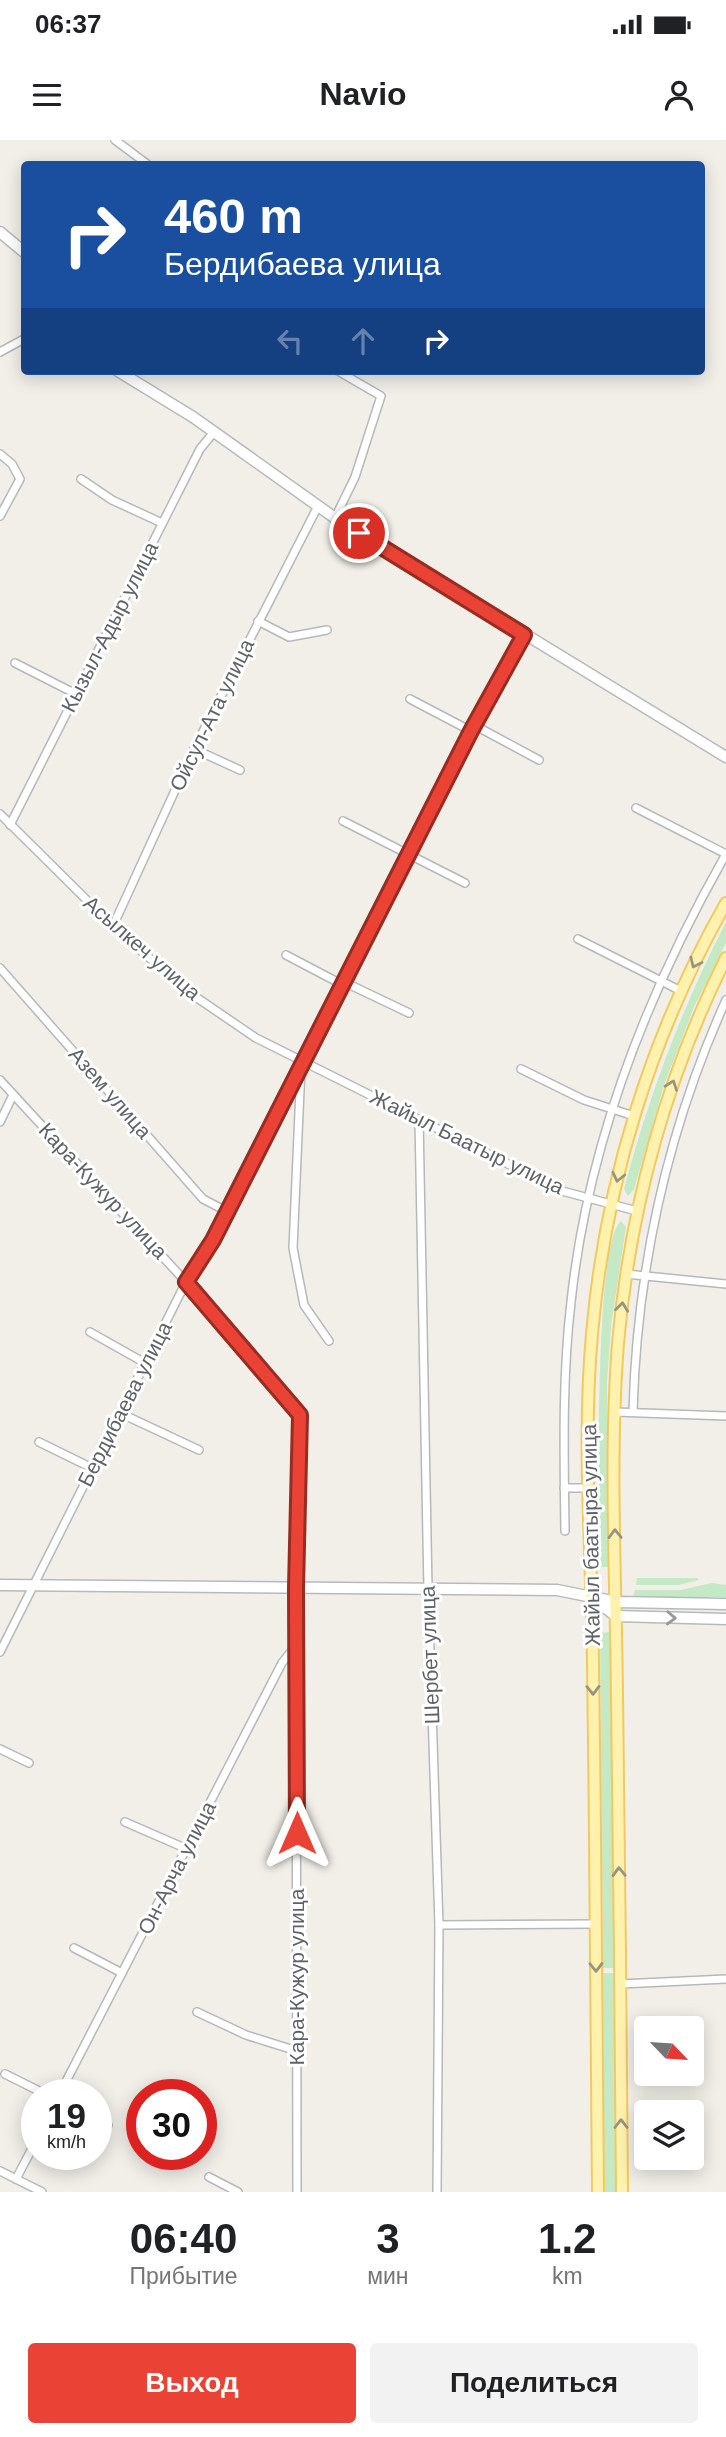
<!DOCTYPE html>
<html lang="ru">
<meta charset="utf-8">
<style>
body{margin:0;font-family:Arial,sans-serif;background:#f2f2f2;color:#202124;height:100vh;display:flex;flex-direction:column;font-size:26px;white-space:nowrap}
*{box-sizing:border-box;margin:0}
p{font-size:23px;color:#757577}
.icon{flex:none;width:38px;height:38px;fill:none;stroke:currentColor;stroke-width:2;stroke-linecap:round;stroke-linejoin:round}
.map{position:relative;height:2052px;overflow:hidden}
.details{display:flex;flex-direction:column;background:#fff;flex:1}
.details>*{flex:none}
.hud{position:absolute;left:21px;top:21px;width:684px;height:214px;border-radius:7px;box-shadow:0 4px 18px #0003;background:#1a4fa0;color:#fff;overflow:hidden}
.needle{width:46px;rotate:115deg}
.buttons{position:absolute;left:634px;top:1876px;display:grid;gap:14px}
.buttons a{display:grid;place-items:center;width:70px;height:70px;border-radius:7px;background:#fff;box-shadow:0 4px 18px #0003;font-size:35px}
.speed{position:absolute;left:21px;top:1939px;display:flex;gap:14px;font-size:35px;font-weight:700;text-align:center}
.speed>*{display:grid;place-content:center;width:91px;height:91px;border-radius:50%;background:#fff;box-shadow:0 4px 18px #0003;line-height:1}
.speed small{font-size:18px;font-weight:400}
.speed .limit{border:10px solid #d22;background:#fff;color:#111}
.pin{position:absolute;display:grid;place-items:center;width:60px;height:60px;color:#fff;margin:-30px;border:4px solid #fff;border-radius:50%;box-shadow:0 2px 7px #0007}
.me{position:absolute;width:77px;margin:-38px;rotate:0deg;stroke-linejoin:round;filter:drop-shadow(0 0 5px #0008)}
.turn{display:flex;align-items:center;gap:24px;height:147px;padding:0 28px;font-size:32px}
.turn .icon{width:91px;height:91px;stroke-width:2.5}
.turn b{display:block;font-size:49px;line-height:60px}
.lanes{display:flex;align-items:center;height:66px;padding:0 28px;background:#0003;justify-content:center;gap:35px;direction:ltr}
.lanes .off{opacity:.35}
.eta{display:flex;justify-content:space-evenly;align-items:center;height:119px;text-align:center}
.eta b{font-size:42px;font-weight:700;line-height:49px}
.cta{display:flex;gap:14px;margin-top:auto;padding:14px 28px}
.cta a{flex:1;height:80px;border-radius:7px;background:#ea4335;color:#fff;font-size:28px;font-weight:700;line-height:80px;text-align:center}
.cta a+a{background:#f2f2f2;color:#202124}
.status{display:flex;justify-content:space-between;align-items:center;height:49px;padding:0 35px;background:#fff;direction:ltr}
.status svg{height:19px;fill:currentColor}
header{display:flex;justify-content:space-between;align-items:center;height:91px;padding:0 28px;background:#fff;font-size:32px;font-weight:700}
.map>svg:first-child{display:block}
.green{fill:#c5e8c5}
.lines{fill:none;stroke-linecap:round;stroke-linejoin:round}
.street-casing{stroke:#b5b8bc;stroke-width:10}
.secondary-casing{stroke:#b6babf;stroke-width:13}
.primary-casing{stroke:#f2c960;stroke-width:14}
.street{stroke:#fff;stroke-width:7}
.secondary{stroke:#fff;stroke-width:10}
.primary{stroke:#fff2af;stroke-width:10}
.oneway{stroke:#979581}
.oneway2{stroke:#979a9d}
.route-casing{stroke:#982c22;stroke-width:18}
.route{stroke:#ea4335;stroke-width:12}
.labels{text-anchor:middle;stroke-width:6;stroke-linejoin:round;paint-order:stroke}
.street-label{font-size:21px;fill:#5f6368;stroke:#fff}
</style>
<div class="status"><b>06:37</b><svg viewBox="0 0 49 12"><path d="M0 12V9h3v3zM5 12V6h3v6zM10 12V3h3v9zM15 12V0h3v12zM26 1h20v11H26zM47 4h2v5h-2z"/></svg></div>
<header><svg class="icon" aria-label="menu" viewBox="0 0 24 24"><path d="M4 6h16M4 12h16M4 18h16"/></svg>Navio<svg class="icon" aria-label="person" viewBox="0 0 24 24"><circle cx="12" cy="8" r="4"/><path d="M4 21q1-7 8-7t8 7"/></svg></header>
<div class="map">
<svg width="726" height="2052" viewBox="0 0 726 2052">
<rect width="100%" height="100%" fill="#f1efe8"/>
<!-- green -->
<g class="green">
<path d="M726,782v21l-32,64 -30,78 -30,104 -6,7 -4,-7c25,-94 58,-181 102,-267z"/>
<path d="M621,1081l5,6 -15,99 -4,57 2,184h-9c-1,-47 -7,-323 21,-346z"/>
<polygon points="637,1438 697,1438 699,1440 679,1445 636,1445"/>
<polygon points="712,1443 726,1445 726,1457 633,1457 635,1450 681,1450"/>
<polygon points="611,1492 614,1828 603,1828 600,1493"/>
<polygon points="603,1833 614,1833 616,2052 604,2052"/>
</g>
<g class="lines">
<!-- street casing -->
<g class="street-casing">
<g id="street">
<polyline points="115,0 147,24"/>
<polyline points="0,212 24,199"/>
<polyline points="0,314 12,324 20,339 0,376"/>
<polyline points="81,339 112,360 162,383"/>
<polyline points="335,378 355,337 381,256 338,231"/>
<polyline points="258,481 289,497 327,490"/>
<polyline points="15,523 76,554"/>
<polyline points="410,559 471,591"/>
<polyline points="474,585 539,620"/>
<polyline points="194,609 240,630"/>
<polyline points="636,668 726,714"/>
<polyline points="0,674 113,786 187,851 256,898 562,1051 637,1071"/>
<polyline points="343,681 465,743"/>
<polyline points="10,685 200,309 214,292"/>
<polyline points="113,786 194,609 318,366"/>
<polyline points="578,799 681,851"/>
<polyline points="286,815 343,845"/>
<polyline points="0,828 203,1059 226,1071"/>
<polyline points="344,842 409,873"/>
<polyline points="301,927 293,1108 304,1165 329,1201"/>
<polyline points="521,929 584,960 634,976"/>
<polyline points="0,940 186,1142 301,1275 296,1448 297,2052"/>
<polyline points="419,979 428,1449 439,1785 437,2052"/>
<polyline points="0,982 13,955"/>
<polyline points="626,1134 726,1144"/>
<polyline points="90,1192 145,1223"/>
<path d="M633,1271c4,-143 34,-280 93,-411"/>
<polyline points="615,1272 726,1276"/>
<polyline points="120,1273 199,1310"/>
<polyline points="39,1302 92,1328"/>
<polyline points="564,1348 588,1348"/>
<path d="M565,1391c-1,-77 -3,-153 6,-229 17,-160 76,-309 155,-448"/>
<polyline points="0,1512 186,1142 213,1100 471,591 524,495"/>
<polyline points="0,1609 29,1623"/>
<polyline points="125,1682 187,1709"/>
<polyline points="439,1785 596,1784"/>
<polyline points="74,1808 122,1833"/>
<polyline points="621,1844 726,1839"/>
<polyline points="197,1872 246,1895 297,1911"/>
<polyline points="5,1934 47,1955"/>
<polyline points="59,1955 282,1523 297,1504"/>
<polyline points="96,1979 108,1985"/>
<polyline points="0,2031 42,2052"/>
<polyline points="209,2037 238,2052"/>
<polyline points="16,2039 37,1999"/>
</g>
</g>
<!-- secondary casing -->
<g class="secondary-casing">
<g id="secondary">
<polyline points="0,92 24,112"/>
<polyline points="118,231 193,277 335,378 726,617"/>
<polyline points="0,1445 557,1450 617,1462 726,1464"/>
<polyline points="595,1460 616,1476 726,1479"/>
</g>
</g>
<!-- primary casing -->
<g class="primary-casing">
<g id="primary">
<path d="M598,2052c0,-176 -3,-352 -5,-528 -1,-110 -11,-220 -1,-330 13,-151 59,-299 134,-431"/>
<path d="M622,2052c-1,-166 -3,-331 -5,-497 -1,-117 -8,-236 1,-352 12,-134 48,-265 108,-385"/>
</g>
</g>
<!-- street -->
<use href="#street" class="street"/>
<!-- secondary -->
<use href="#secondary" class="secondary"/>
<!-- primary -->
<use href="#primary" class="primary"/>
</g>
<!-- one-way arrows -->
<defs><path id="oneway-chevron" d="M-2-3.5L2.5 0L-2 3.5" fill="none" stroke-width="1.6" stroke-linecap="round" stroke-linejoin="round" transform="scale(1.75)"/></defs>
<g class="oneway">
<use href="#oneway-chevron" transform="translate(695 823) rotate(115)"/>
<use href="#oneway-chevron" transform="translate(672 945) rotate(-70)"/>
<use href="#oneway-chevron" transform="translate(618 1037) rotate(103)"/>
<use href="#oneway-chevron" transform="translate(622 1167) rotate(-83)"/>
<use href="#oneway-chevron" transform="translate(615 1394) rotate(-91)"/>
<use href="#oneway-chevron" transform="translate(593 1550) rotate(89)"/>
<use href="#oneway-chevron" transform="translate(619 1732) rotate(-91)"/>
<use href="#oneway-chevron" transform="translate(596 1827) rotate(89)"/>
<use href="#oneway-chevron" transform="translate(621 1984) rotate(-90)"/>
</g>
<use class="oneway2" href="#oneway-chevron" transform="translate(671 1478) rotate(2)"/>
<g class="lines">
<!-- route casing -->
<g class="route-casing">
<polyline id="route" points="297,1693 296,1448 300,1275 186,1142 213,1100 471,591 524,495 359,393"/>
</g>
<!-- route -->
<use href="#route" class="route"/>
</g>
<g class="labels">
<!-- street labels -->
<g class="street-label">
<text transform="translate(110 487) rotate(-63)" y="7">Кызыл-Адыр улица</text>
<text transform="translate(212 575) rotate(-64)" y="7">Ойсул-Ата улица</text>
<text transform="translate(142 808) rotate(41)" y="7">Асылкеч улица</text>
<text transform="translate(110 953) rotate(49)" y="7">Азем улица</text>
<text transform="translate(467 1002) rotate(26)" y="7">Жайыл Баатыр улица</text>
<text transform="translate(103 1051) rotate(47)" y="7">Кара-Кужур улица</text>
<text transform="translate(125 1264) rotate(-63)" y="7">Бердибаева улица</text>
<text transform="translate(591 1395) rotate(-91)" y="7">Жайыл баатыра улица</text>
<text transform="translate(430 1515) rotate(-92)" y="7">Шербет улица</text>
<text transform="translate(177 1728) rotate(-63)" y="7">Он-Арча улица</text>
<text transform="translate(297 1837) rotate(-90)" y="7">Кара-Кужур улица</text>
</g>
</g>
</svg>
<div class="buttons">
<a><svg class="needle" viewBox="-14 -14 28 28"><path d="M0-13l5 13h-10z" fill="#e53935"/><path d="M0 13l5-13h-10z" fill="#757577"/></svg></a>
<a><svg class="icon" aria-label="layers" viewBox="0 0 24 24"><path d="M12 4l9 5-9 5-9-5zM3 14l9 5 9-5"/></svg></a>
</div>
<div class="speed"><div>19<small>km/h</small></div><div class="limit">30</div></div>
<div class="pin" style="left:359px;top:393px;background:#d93025"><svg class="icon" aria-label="arrive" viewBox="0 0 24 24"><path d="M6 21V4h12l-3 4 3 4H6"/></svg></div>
<svg class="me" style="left:297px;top:1693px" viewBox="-20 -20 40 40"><path d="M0-17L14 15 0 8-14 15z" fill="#ea4335" stroke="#fff" stroke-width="4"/></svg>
<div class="hud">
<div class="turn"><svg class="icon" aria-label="right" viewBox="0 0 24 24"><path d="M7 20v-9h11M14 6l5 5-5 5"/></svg><div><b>460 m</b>Бердибаева улица</div></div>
<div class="lanes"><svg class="icon off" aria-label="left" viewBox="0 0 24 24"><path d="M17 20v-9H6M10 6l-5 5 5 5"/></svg><svg class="icon off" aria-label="ahead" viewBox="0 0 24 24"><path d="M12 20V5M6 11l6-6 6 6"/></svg><svg class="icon" aria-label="right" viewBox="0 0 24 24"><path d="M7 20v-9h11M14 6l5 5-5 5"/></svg></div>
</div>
</div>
<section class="details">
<div class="eta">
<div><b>06:40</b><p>Прибытие</p></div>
<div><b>3</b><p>мин</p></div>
<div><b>1.2</b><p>km</p></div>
</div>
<div class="cta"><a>Выход</a><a>Поделиться</a></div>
</section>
